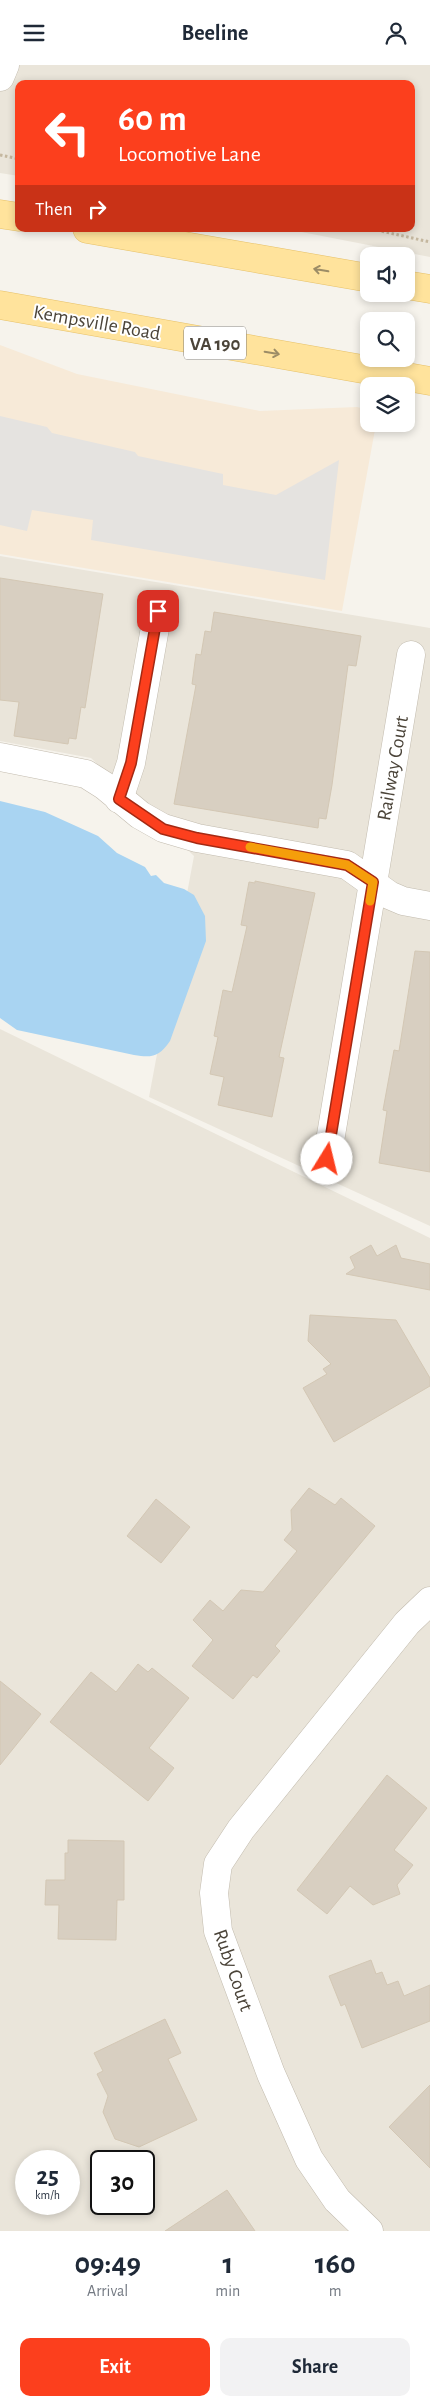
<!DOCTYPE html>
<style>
body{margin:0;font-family:"Alegreya Sans",sans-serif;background:#f2f2f3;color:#1f2937;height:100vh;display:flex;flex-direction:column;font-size:19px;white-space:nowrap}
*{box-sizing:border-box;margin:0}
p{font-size:16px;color:#747a83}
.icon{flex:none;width:28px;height:28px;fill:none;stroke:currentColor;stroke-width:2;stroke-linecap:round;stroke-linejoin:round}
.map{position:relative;height:2166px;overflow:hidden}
.details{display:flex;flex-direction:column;background:#fff;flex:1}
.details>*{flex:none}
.guide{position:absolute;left:15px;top:15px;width:400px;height:152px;border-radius:10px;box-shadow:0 2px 8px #0003;background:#fc3f1d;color:#fff;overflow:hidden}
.controls{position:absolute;left:360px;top:182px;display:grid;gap:10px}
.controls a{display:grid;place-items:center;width:55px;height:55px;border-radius:10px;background:#fff;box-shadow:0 2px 8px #0003;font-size:25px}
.speed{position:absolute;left:15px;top:2085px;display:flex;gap:10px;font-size:25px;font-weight:700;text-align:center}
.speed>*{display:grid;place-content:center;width:65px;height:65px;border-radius:50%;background:#fff;box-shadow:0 2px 8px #0003;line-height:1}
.speed small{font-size:12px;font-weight:400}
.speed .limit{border:2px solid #111;border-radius:8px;background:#fff;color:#111}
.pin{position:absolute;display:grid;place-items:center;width:42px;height:42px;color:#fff;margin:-21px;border-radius:10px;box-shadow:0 2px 8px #0006}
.me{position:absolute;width:55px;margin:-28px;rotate:9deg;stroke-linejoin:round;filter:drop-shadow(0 0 4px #0008)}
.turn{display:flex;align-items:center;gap:18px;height:105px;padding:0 20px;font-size:22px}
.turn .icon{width:65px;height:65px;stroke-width:2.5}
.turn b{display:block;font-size:35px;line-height:42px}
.then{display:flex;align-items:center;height:48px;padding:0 20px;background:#0003;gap:10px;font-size:19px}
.eta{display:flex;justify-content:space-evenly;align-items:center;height:85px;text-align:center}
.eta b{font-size:30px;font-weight:700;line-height:35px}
.cta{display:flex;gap:10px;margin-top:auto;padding:10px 20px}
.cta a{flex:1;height:58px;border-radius:10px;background:#fc3f1d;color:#fff;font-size:20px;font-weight:700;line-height:58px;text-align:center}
.cta a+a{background:#f2f2f3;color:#1f2937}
header{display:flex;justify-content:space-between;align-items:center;height:65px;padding:0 20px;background:#fff;font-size:22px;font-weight:700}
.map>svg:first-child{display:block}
.residential{fill:#eae5da;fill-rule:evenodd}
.commercial{fill:#f7ead8}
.parking{fill:#e5e3e0}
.water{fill:#a9d4f2}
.building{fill:#d8cfc1;stroke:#d3c7b4}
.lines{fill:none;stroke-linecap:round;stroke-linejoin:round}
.street-casing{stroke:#c2bbae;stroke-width:29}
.primary-casing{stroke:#e6c16a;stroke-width:29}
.path{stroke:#c4b79f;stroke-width:3;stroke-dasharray:2.5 2.5;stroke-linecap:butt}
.street{stroke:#fff;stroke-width:28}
.primary{stroke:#ffe39c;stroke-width:28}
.oneway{stroke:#9c8c66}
.route-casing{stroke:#a42913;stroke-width:12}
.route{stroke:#fc3f1d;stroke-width:9}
.slow{stroke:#f59e0b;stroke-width:9}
.labels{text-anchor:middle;stroke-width:4;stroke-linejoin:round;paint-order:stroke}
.shield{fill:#fff;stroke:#817c74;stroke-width:1}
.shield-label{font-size:19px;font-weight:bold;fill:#4b4439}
.street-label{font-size:20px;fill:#4b4439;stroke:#fff}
</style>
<header><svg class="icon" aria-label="menu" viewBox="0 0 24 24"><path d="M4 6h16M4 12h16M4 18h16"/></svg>Beeline<svg class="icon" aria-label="person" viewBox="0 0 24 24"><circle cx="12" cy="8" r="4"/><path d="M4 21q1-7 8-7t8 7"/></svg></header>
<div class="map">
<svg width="430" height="2166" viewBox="0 0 430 2166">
<rect width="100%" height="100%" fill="#f6f3ec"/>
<!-- residential -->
<g class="residential">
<polygon points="0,0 430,0 430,192 286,164 411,164 411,19 19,19 19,111 0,108"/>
<polygon points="0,491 430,563 430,1161 149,1032 194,791 91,693 0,676"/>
<path d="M0,964l430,209v993h-430zM26,2096h43v43h-43zM101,2096h43v43h-43z"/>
</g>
<!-- commercial -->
<polygon class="commercial" points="0,280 77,309 260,346 357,342 369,345 369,359 376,359 342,546 0,489"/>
<!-- parking -->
<polygon class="parking" points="0,351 47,362 52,368 135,387 138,391 223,409 223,420 276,430 339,395 325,515 91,475 93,455 32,445 27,466 0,460"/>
<!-- water -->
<path class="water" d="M0,736l45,11 53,24 19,17 28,14 6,9 5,-1 8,8 20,6 10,6 11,21 1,25 -36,100c-11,16 -18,17 -36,14l-117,-25 -17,-12z"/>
<!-- building -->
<g class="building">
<polygon points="0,513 103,529 85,643 81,642 76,674 69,673 68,679 14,671 19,637 0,635"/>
<polygon points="214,547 361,571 356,601 348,600 332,720 326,754 319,753 318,763 174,739 196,620 192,619 196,589 201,590 205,566 211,567"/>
<polygon points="255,816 315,828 279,992 284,993 272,1052 218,1040 224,1012 210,1009 218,972 214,971 223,925 232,927 247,861 241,860 249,817 255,818"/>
<polygon points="415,886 430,887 430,1107 379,1098 387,1046 383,1045 394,985 399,986"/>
<polygon points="371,1180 377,1191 396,1180 401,1193 430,1199 430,1225 346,1209 355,1203 350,1192"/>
<polygon points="310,1250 396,1255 430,1313 430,1321 334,1377 303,1323 327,1309 323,1304 331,1299 308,1276"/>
<polygon points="309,1423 335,1440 341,1433 375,1461 275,1581 280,1586 257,1613 253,1610 233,1634 192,1601 213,1575 193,1555 210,1535 223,1546 241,1525 263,1527 297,1486 284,1475 292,1465 291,1445"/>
<polygon points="156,1434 190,1462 161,1498 127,1471"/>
<polygon points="138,1599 148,1607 152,1603 189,1633 149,1683 174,1703 148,1736 50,1657 91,1607 116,1627"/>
<polygon points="0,1616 41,1649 0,1700"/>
<polygon points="387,1710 427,1743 394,1785 413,1800 397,1820 400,1829 373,1840 350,1821 327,1849 297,1825"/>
<polygon points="68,1775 124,1776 124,1835 117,1835 116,1875 58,1874 59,1840 45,1840 46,1815 65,1815 65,1788 68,1788"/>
<polygon points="371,1895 376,1909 382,1907 387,1920 398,1916 404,1931 430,1920 430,1956 362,1983 345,1939 341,1941 329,1911"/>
<polygon points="165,1954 181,1988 168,1994 197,2055 139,2082 115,2074 103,2047 108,2031 97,2009 103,2006 94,1988"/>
<polygon points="430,2020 430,2103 389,2062"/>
<polygon points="227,2125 255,2166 165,2166"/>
</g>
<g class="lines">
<!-- street casing -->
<g class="street-casing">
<g id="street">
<polyline points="0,12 5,0"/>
<polyline points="0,692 86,709 105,721 140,750 163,763 197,773 347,800 389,830 403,836 430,841"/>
<polyline points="119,734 131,698 158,546"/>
<polyline points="327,1094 411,590"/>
<polyline points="369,2166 337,2135 309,2094 271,2009 218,1866 214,1828 218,1799 241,1764 407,1558 430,1536"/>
</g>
</g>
<!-- primary casing -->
<g class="primary-casing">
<g id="primary">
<polyline points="0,149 19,152"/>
<polyline points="87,164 369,213"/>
<polyline points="406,220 430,224"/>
<polyline points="0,240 430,316"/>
</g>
</g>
<!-- path -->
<g class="path">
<polyline points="0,90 19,94"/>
<polyline points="372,164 430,177"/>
</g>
<!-- street -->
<use href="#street" class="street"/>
<!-- primary -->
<use href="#primary" class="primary"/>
</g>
<!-- one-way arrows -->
<defs><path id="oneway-shaft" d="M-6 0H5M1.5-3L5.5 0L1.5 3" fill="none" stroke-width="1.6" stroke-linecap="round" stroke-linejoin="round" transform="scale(1.25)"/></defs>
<g class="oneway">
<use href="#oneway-shaft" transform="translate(321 205) rotate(-170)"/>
<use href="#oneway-shaft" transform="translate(272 288) rotate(10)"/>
</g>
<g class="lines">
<!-- route casing -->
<g class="route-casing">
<polyline id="route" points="158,546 131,698 119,734 163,764 197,773 347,800 373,817 327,1094"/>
</g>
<!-- route -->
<use href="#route" class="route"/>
<!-- slow -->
<polyline class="slow" points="250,782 347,800 373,817 370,836"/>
</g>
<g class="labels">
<!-- shield labels -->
<rect class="shield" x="184" y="261.5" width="62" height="33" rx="4"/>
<g class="shield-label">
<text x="215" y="285">VA 190</text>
</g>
<!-- street labels -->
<g class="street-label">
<text transform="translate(97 257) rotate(10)" y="7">Kempsville Road</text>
<text transform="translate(392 703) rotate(-80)" y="7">Railway Court</text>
<text transform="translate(234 1905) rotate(71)" y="7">Ruby Court</text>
</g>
</g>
</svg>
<div class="controls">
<a><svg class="icon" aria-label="sound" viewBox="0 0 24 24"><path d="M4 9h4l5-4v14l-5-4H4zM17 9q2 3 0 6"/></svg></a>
<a><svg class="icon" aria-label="search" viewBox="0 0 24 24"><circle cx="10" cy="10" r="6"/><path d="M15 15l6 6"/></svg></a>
<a><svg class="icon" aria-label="layers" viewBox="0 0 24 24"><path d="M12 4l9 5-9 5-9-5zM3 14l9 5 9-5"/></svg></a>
</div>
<div class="speed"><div>25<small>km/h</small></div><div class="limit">30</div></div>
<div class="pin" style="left:158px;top:546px;background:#d93025"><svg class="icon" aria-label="arrive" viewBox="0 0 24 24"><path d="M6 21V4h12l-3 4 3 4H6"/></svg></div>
<svg class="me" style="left:327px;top:1094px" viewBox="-20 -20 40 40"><circle r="19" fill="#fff"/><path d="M0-13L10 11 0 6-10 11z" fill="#fc3f1d"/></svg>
<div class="guide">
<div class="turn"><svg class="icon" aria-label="left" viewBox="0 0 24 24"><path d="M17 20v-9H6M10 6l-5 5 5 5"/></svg><div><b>60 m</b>Locomotive Lane</div></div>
<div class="then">Then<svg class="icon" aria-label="right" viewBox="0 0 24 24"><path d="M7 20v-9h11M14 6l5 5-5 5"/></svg></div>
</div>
</div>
<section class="details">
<div class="eta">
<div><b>09:49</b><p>Arrival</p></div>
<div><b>1</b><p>min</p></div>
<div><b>160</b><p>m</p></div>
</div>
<div class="cta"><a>Exit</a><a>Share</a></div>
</section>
